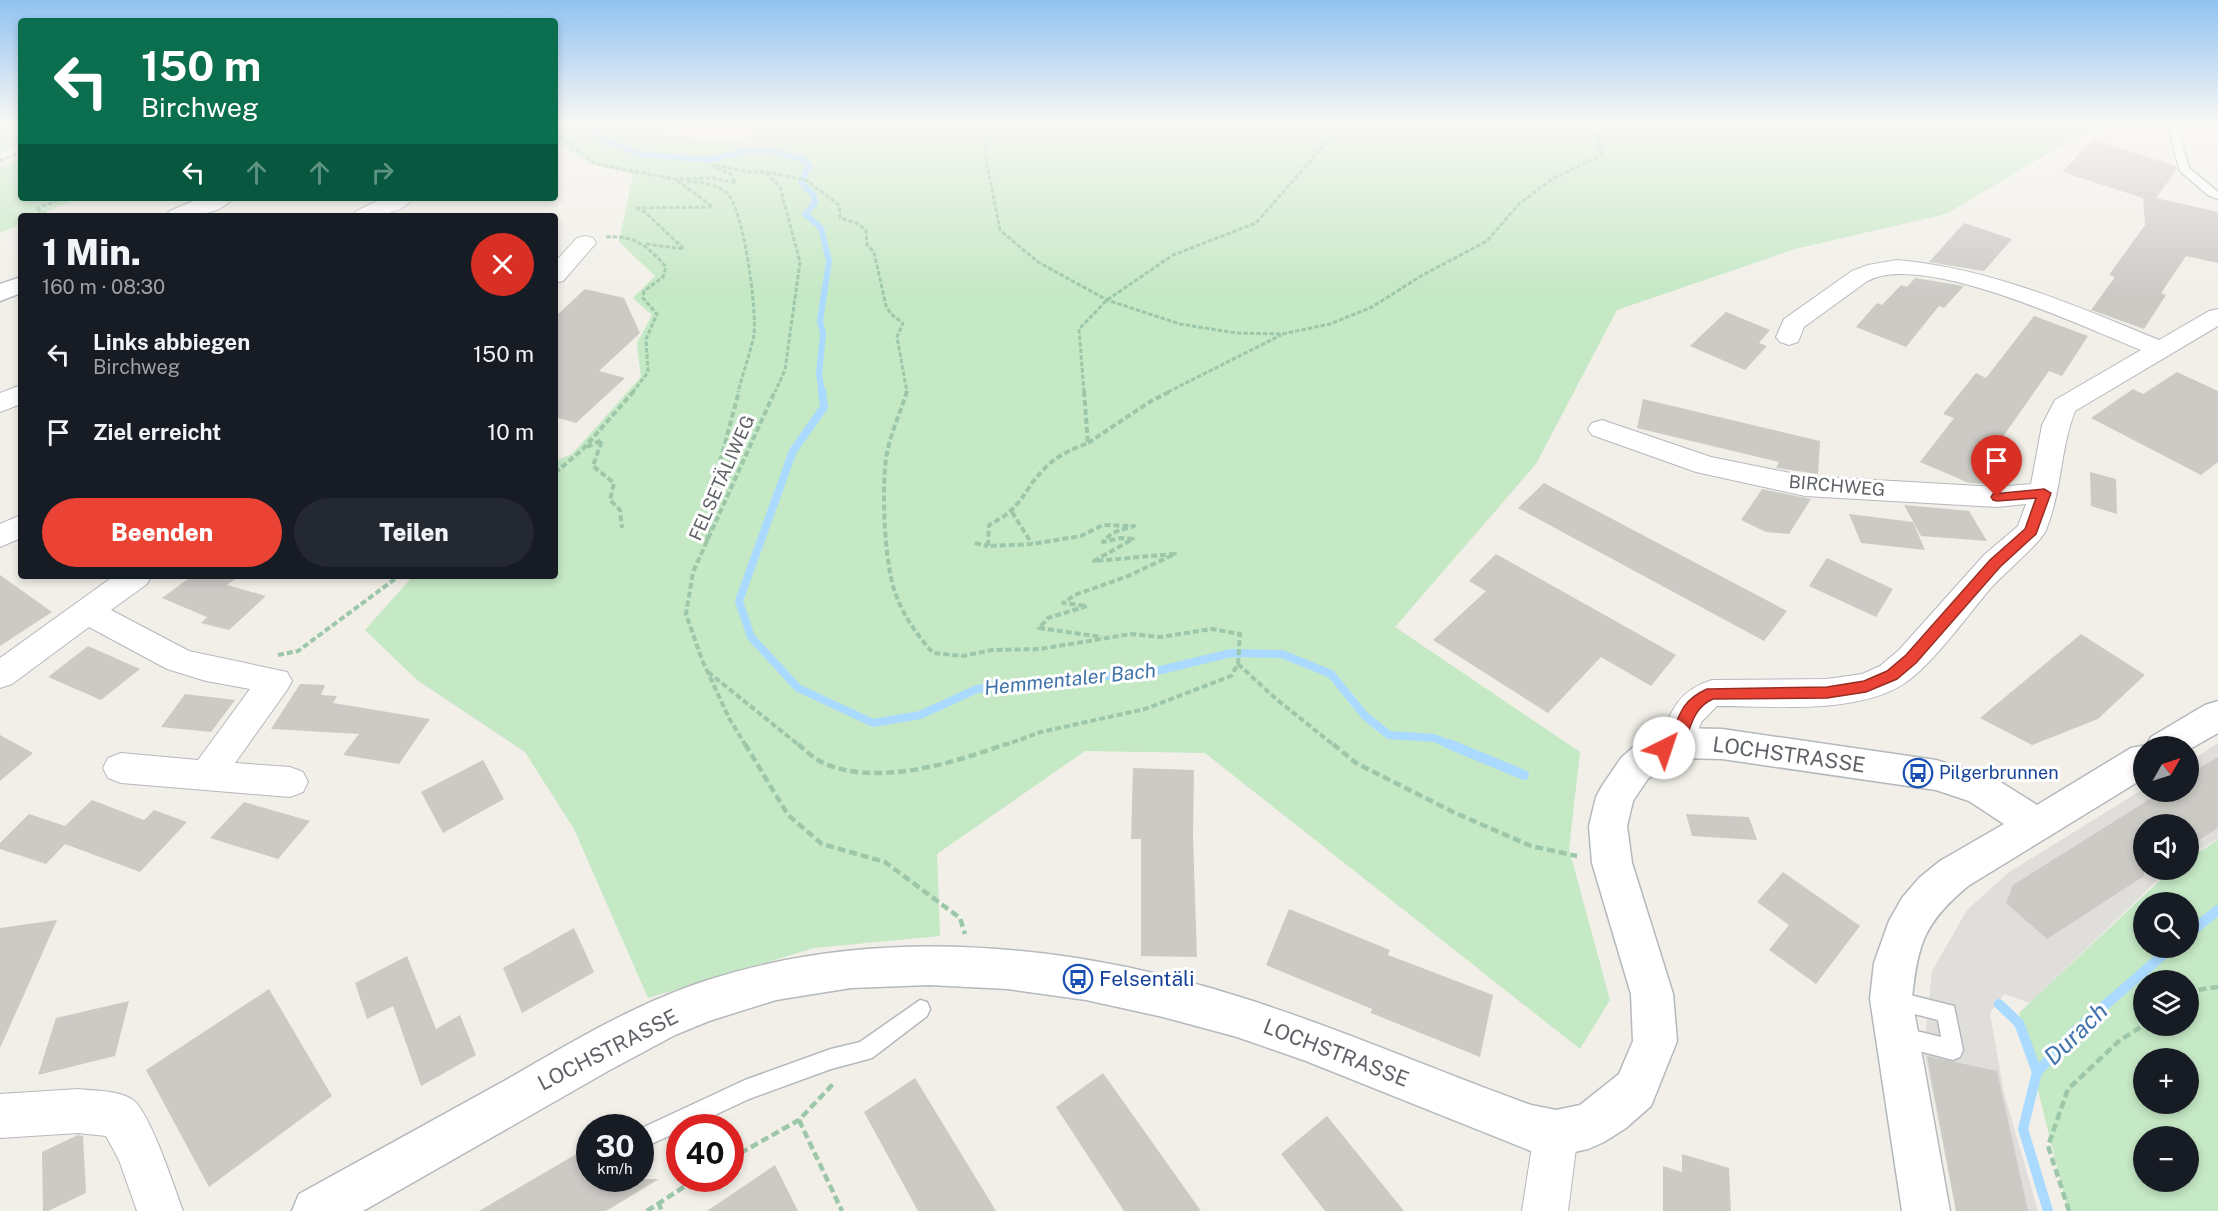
<!DOCTYPE html>
<html lang="de">
<meta charset="utf-8">
<style>
body{margin:0;font-family:"Public Sans",sans-serif;background:#242831;color:#f1f3f6;height:100vh;display:flex;flex-direction:column;font-size:22px;white-space:nowrap}
*{box-sizing:border-box;margin:0}
p{font-size:20px;color:#9ea1a6}
.icon{flex:none;width:33px;height:33px;fill:none;stroke:currentColor;stroke-width:2;stroke-linecap:round;stroke-linejoin:round}
.map{position:relative;flex:1;overflow:hidden}
.sheet{position:absolute;left:18px;top:213px;width:540px;height:366px;display:flex;flex-direction:column;background:#171b24;border-radius:6px;box-shadow:0 3px 9px #0003}
.sheet>*{flex:none}
.top-card{position:absolute;left:18px;top:18px;width:540px;height:183px;border-radius:6px;box-shadow:0 3px 9px #0003;background:#0b6e4f;color:#fff;overflow:hidden}
.needle{width:39px;rotate:51deg}
.buttons{position:absolute;left:2133px;top:736px;display:grid;gap:12px}
.buttons a{display:grid;place-items:center;width:66px;height:66px;border-radius:50%;background:#171b24;box-shadow:0 3px 9px #0003;font-size:30px}
.speed{position:absolute;left:576px;top:1114px;display:flex;gap:12px;font-size:30px;font-weight:700;text-align:center}
.speed>*{display:grid;place-content:center;width:78px;height:78px;border-radius:50%;background:#171b24;box-shadow:0 3px 9px #0003;line-height:1}
.speed small{font-size:15px;font-weight:400}
.speed .limit{border:9px solid #d22;background:#fff;color:#111}
.pin{position:absolute;display:grid;place-items:center;width:51px;height:51px;color:#fff;margin:-62px -26px;border-radius:50% 50% 50% 0;rotate:-45deg;box-shadow:0 0 6px #0007}
.pin .icon{rotate:45deg}
.me{position:absolute;width:66px;margin:-33px;rotate:41deg;stroke-linejoin:round;filter:drop-shadow(0 0 4px #0008)}
.turn{display:flex;align-items:center;gap:21px;height:126px;padding:0 24px;font-size:27px}
.turn .icon{width:78px;height:78px;stroke-width:2.5}
.turn b{display:block;font-size:42px;line-height:51px}
.lanes{display:flex;align-items:center;height:57px;padding:0 24px;background:#0003;justify-content:center;gap:30px;direction:ltr}
.lanes .off{opacity:.35}
.round{display:grid;place-items:center;flex:none;width:63px;height:63px;border-radius:32px;background:#242831}
.summary{display:flex;align-items:center;justify-content:space-between;height:102px;padding:0 24px}
h1{font-size:36px;font-weight:800;line-height:45px}
.action{display:flex;gap:12px;margin-top:auto;padding:12px 24px}
.action a{flex:1;height:69px;border-radius:36px;background:#ea4335;color:#fff;font-size:24px;font-weight:800;line-height:69px;text-align:center}
.action a+a{background:#242831;color:#f1f3f6}
ul{padding:0;list-style:none}
li{display:flex;align-items:center;gap:18px;height:78px;padding:0 24px}
li div{flex:1}
li b{display:block;font-size:22px}
li em{font-style:normal}
.map>svg:first-child{display:block}
.industrial{fill:#e0deda}
.green{fill:#c5e8c5;fill-rule:evenodd}
.lines{fill:none;stroke-linecap:round;stroke-linejoin:round}
.stream-far2{stroke:#aadaff;stroke-width:6}
.stream-far1{stroke:#aadaff;stroke-width:8}
.stream{stroke:#aadaff;stroke-width:10}
.building{fill:#cccac5}
.service-casing{stroke:#b5b8bc;stroke-width:3}
.minor-casing{stroke:#b5b8bc;stroke-width:2}
.tertiary-casing{stroke:#b5b8bc;stroke-width:3}
.path-far2{stroke:#9cc7a9;stroke-width:3;stroke-dasharray:4.5 2;stroke-linecap:butt}
.path-far1{stroke:#9cc7a9;stroke-width:4;stroke-dasharray:6 3;stroke-linecap:butt}
.path{stroke:#9cc7a9;stroke-width:4.5;stroke-dasharray:8 4;stroke-linecap:butt}
.service{fill:#fff;fill-rule:evenodd}
.minor{fill:#fff;fill-rule:evenodd}
.tertiary{fill:#fff;fill-rule:evenodd}
.route{fill:#ea4335;stroke:#982c22;stroke-width:1.5}
.labels{text-anchor:middle;stroke-width:6;stroke-linejoin:round;paint-order:stroke}
.street-label{font-size:18px;fill:#5f6368;stroke:#fff}
.transit-label{font-size:18px;fill:#164399;stroke:#fff;text-anchor:start}
.water-label{font-size:20px;font-style:italic;fill:#4174aa;stroke:#fff}
.near-street-label{font-size:21px;fill:#5f6368;stroke:#fff}
.near-transit-label{font-size:21px;fill:#164399;stroke:#fff;text-anchor:start}
.near-water-label{font-size:24px;font-style:italic;fill:#4174aa;stroke:#fff}
</style>
<div class="map">
<svg width="2218" height="1211" viewBox="0 0 2218 1211">
<rect width="100%" height="100%" fill="#f1efe8"/>
<!-- industrial -->
<polygon class="industrial" points="2218,743 2218,839 2189,856 2188,825 2144,825 2144,870 2168,870 2030,1003 2004,994 1990,1013 2004,1093 2038,1211 1956,1211 1924,1050 1932,971 1967,910 2008,873 2143,789 2144,792 2188,792 2189,762"/>
<!-- green -->
<g class="green">
<polygon points="0,124 21,124 21,144 0,154"/>
<polygon points="555,124 626,124 632,130 751,144 758,124 2112,124 2079,135 1946,214 1795,249 1617,310 1536,464 1395,627 1580,752 1569,849 1610,1000 1580,1049 1205,753 1085,751 937,854 940,936 814,948 648,998 574,829 525,752 417,680 365,630 413,576 555,576 555,461 572,454 641,377 637,343 652,315 633,298 655,276 619,242 633,174 590,164 557,142"/>
<polygon points="21,159 21,198 78,198 38,216 21,216 21,224 0,233 0,167"/>
<path d="M2218,840v371h-150l-49,-198 152,-143h17l1,-12zM2144,903h44v45h-44zM2144,981h44v45h-44zM2144,1059h44v45h-44zM2144,1137h44v45h-44z"/>
</g>
<g class="lines">
<!-- stream-far2 -->
<polyline class="stream-far2" points="586,124 605,140 639,154 710,160 744,151 767,150 802,159 809,165 801,182 814,196 815,203 805,214 821,228 829,261 820,321 823,334 819,374 822,392"/>
<!-- stream-far1 -->
<polyline class="stream-far1" points="822,391 824,407 793,451 739,601 751,637 798,688 873,723 920,715 977,689 1157,671 1231,653 1282,654 1331,674 1365,716 1389,735 1434,738 1453,746"/>
<!-- stream -->
<g class="stream">
<polyline points="1449,744 1524,775"/>
<polyline points="2188,934 2218,910"/>
<polyline points="1999,1004 2019,1023 2037,1072"/>
<polyline points="2048,1211 2023,1129 2037,1072 2075,1031 2171,948"/>
</g>
</g>
<!-- building -->
<g class="building">
<polygon points="2093,139 2176,166 2177,169 2156,198 2218,212 2218,263 2186,256 2161,293 2166,295 2144,329 2091,310 2115,277 2109,275 2145,225 2143,198 2062,172"/>
<polygon points="1964,223 2012,239 1984,271 1929,262"/>
<polygon points="1915,278 1964,286 1944,308 1939,306 1906,347 1856,327 1877,303 1882,305 1901,285 1907,287"/>
<polygon points="585,289 624,298 640,333 599,371 625,378 576,423 555,417 555,317"/>
<polygon points="1726,312 1770,330 1759,343 1767,346 1745,370 1690,346"/>
<polygon points="2034,316 2088,336 2062,376 2049,371 2002,438 2012,442 1984,484 1969,483 1920,462 1954,418 1943,414 1976,373 1986,378"/>
<polygon points="2177,372 2218,391 2218,462 2201,475 2091,418 2133,389 2143,394"/>
<polygon points="1643,399 1820,441 1818,474 1776,468 1779,462 1637,428"/>
<polygon points="2090,472 2116,479 2117,514 2091,506"/>
<polygon points="1544,483 1787,611 1764,641 1518,508"/>
<polygon points="1762,489 1811,499 1789,534 1766,532 1741,520"/>
<polygon points="1904,505 1969,511 1987,541 1921,536"/>
<polygon points="1849,514 1913,522 1925,550 1861,543"/>
<polygon points="1496,554 1676,655 1651,686 1601,657 1548,713 1433,640 1486,591 1469,581"/>
<polygon points="1827,558 1893,589 1876,617 1809,586"/>
<polygon points="0,575 52,612 0,646"/>
<polygon points="192,576 239,576 227,585 266,596 229,630 201,623 207,617 162,598"/>
<polygon points="2081,634 2145,675 2098,719 2032,745 1980,718"/>
<polygon points="88,646 140,669 101,700 48,677"/>
<polygon points="300,684 325,685 321,695 337,696 333,703 430,719 399,764 343,755 359,734 271,729"/>
<polygon points="185,694 235,700 211,732 161,727"/>
<polygon points="0,735 33,753 0,781"/>
<polygon points="2218,757 2218,828 2188,847 2188,825 2144,825 2144,876 2047,939 2006,903 2013,885 2161,792 2188,792 2188,775"/>
<polygon points="483,760 504,799 443,833 421,792"/>
<polygon points="1133,768 1194,770 1193,837 1197,957 1141,956 1141,839 1131,839"/>
<polygon points="92,800 144,820 154,810 187,822 140,872 65,844 46,864 0,849 0,843 29,814 65,826"/>
<polygon points="244,802 310,821 278,859 210,838"/>
<polygon points="1686,814 1749,817 1757,840 1692,836"/>
<polygon points="1783,872 1860,926 1816,984 1769,950 1789,925 1757,902"/>
<polygon points="1289,909 1390,950 1388,955 1493,995 1480,1057 1371,1013 1372,1009 1266,965"/>
<polygon points="57,920 31,979 0,1048 0,928"/>
<polygon points="574,928 594,972 522,1013 503,968"/>
<polygon points="407,956 436,1029 460,1015 476,1055 421,1086 393,1006 367,1019 355,983"/>
<polygon points="269,989 332,1096 209,1187 146,1070"/>
<polygon points="129,1001 115,1056 38,1075 56,1018"/>
<polygon points="1927,1056 1997,1071 2028,1211 1956,1211"/>
<polygon points="1103,1073 1201,1211 1124,1211 1056,1107"/>
<polygon points="915,1078 996,1211 918,1211 864,1112"/>
<polygon points="1327,1116 1404,1211 1325,1211 1281,1154"/>
<polygon points="78,1135 83,1136 86,1193 48,1211 43,1211 42,1152"/>
<polygon points="590,1146 590,1179 659,1179 606,1211 479,1211"/>
<polygon points="1682,1154 1729,1168 1731,1211 1663,1211 1663,1166 1682,1172"/>
<polygon points="775,1165 798,1211 707,1211"/>
</g>
<g class="lines">
<!-- service casing -->
<g class="service-casing">
<g id="service">
<polygon points="2174,128 2179,131 2189,168 2218,192 2218,199 2208,195 2180,171 2169,131"/>
<polygon points="1894,991 1954,1006 1963,1050 1960,1057 1953,1060 1893,1044 1890,1037 1893,1030 1900,1027 1941,1037 1938,1020 1887,1007 1884,1000 1887,993"/>
<polygon points="920,1000 927,1002 930,1009 927,1016 872,1058 831,1069 749,1099 687,1128 680,1128 680,1131 651,1144 644,1141 641,1134 644,1127 745,1080 831,1049 860,1042"/>
</g>
</g>
<!-- minor casing -->
<g class="minor-casing">
<g id="minor">
<path d="M384,198h29c-13,18 -41,18 -60,18l3,-5z"/>
<polygon points="585,236 593,238 596,243 563,281 555,283 555,262 577,238"/>
<path d="M1897,260c92,8 177,45 262,80l50,-29 9,-2v17l-143,85c-15,38 -13,80 -29,119 -6,14 -43,44 -56,59 -23,27 -57,75 -85,94 -48,32 -133,23 -188,23l-15,15 -14,32 -12,4 -12,-4 -5,-10c12,-32 18,-52 53,-63l115,-1 35,-5 18,-8 19,-16 85,-95 34,-29 8,-22 -29,3 -192,-11 -109,-24 -104,-37 -4,-6 4,-6 10,-3 109,37 94,19 192,11 34,-3 11,-59 13,-25 86,-50c-55,-22 -222,-101 -275,-68l-62,45 -6,15 -9,3 -9,-3 -4,-5 8,-18 68,-48 16,-6z"/>
<polygon points="21,385 21,404 0,412 0,393"/>
<polygon points="21,515 21,538 0,547 0,524"/>
<polygon points="114,576 151,576 147,584 111,610 189,651 287,672 292,681 287,690 235,763 290,767 303,772 308,782 303,792 290,797 121,783 108,778 103,768 108,758 121,753 198,760 250,689 206,681 167,669 89,627 12,684 0,688 0,658"/>
<path d="M78,1089c17,2 41,1 55,11 17,12 42,89 50,111h-46l-18,-51 -13,-24 -28,-3 -78,5v-44z"/>
<polygon points="1556,1111 1572,1117 1578,1133 1568,1211 1522,1211 1534,1133 1540,1117"/>
</g>
</g>
<!-- tertiary casing -->
<g class="tertiary-casing">
<g id="tertiary">
<path d="M201,198h31c-12,18 -46,18 -66,18l4,-5z"/>
<polygon points="21,277 21,293 0,301 0,284"/>
<path d="M2218,701v32l-30,17v-3h-44v31l-176,108c-44,37 -50,57 -56,113l38,212h-48l-32,-212 4,-36 15,-42 13,-23 17,-20 21,-17 64,-37 -35,-23 -33,-11 -214,-31 -43,-1 -14,6 -18,16 -14,21 -6,25 5,37 41,131 4,47 -26,65 -25,22 -22,14 -16,7 -32,7 -25,-5 -225,-90 -69,-24 -74,-20 -77,-17 -78,-11 -79,-4 -78,3 -75,12 -67,21 -34,14 -67,36 -245,140h-71l7,-17c71,-39 143,-79 214,-118 62,-36 126,-74 195,-96 171,-55 362,-37 532,17 99,31 194,73 291,108l25,5 24,-5 39,-31 14,-33 -2,-47 -39,-131 -3,-37 7,-29 6,-11 19,-28 18,-16 37,-14 46,1 214,31 58,18 43,27 94,-57 16,-3 4,-8 54,-32z"/>
</g>
</g>
<!-- path-far2 -->
<g class="path-far2">
<polyline points="559,124 560,137 596,164 675,179 713,178 736,183 730,174 712,166 715,165 748,172 766,172 780,187 800,262 785,370 775,392"/>
<polyline points="988,124 985,154 1000,230 1038,262 1107,300 1180,324 1236,333 1282,334 1330,324 1372,307 1421,276 1487,241 1519,204 1552,179 1602,155 1597,137 1584,124"/>
<polyline points="0,161 21,152"/>
<polyline points="766,172 806,180 839,205 840,218 857,223 866,230 867,245 874,252 886,306 891,314 903,323 897,337 907,392"/>
<path d="M687,181c13,2 28,2 39,11 18,15 31,119 28,143 -4,19 -11,38 -16,57"/>
<polyline points="36,209 63,198"/>
<polyline points="37,209 48,216"/>
<path d="M606,237c28,-2 42,9 60,30l-3,10 -19,14 -1,7 14,16 -11,25 2,33 -15,20"/>
<polyline points="646,244 684,249 645,212 635,208 713,207 675,179"/>
<polyline points="1084,392 1079,329 1107,300 1173,255 1256,223 1328,141 1348,124"/>
<polyline points="1168,392 1281,335"/>
</g>
<!-- path-far1 -->
<g class="path-far1">
<path d="M907,391c-6,20 -16,41 -20,62 -6,30 -3,113 9,142 8,22 22,41 37,58l30,3 29,-6 48,-1 91,-15 29,3 52,-8 28,5 -2,30 -7,12 -86,33 -104,23 -39,14"/>
<path d="M1084,391l4,52c-16,6 -32,13 -44,26 -23,24 -21,39 -55,56l-1,21 44,-2 49,-8 22,-11 31,1 -22,7 -9,9 18,-4 12,1 -39,22 81,-7 -47,22 -53,19 -12,8 24,3 -39,12 -9,10 63,9"/>
<polyline points="1088,443 1151,401 1171,391"/>
<polyline points="587,447 602,440 593,466 614,483 610,500 620,510 622,528"/>
<polyline points="555,473 583,449 634,391"/>
<polyline points="1012,512 1032,544"/>
<polyline points="707,541 718,469 739,391"/>
<polyline points="975,543 988,546"/>
<polyline points="278,655 298,651 399,576"/>
<polyline points="1238,664 1275,698 1335,746"/>
<polyline points="708,672 800,746"/>
<polyline points="746,746 729,718 702,660 686,614 693,572 775,391"/>
</g>
<!-- path -->
<g class="path">
<polyline points="745,744 788,815 822,844 885,862 960,918 965,934"/>
<path d="M798,744c6,5 12,11 18,15 53,31 137,4 190,-15"/>
<polyline points="1333,744 1356,763 1453,812 1531,846 1577,856"/>
<polyline points="2188,995 2197,990 2218,987"/>
<polyline points="799,1120 842,1211"/>
<polyline points="730,1159 799,1120 833,1084"/>
<polyline points="658,1202 662,1211"/>
<polyline points="647,1211 696,1179"/>
<polyline points="2069,1211 2048,1146 2068,1089 2119,1041 2144,1025"/>
</g>
<!-- service -->
<use href="#service" class="service"/>
<!-- minor -->
<use href="#minor" class="minor"/>
<!-- tertiary -->
<use href="#tertiary" class="tertiary"/>
</g>
<!-- sky -->
<linearGradient id="sky" x2="0" y2="1"><stop stop-color="#8fc3f1"/><stop offset="0.42" stop-color="#f9f8f5"/><stop offset="1" stop-color="#f9f8f5" stop-opacity="0"/></linearGradient>
<rect width="2218" height="293" fill="url(#sky)"/>
<!-- route -->
<path class="route" d="M2044,489l7,4 -15,41 -36,33 -84,96 -19,16 -31,13 -39,6 -114,1c-21,9 -22,30 -31,49l-18,6 -5,-2 -2,-4 2,-4 11,-5c9,-24 12,-39 37,-50l120,-2 37,-6 23,-10 19,-16 84,-95 35,-31 11,-31 -39,3 -4,-1 -2,-3 2,-3z"/>
<!-- icons -->
<defs>
<g id="bus-ring" transform="scale(1.5)"><circle r="9.5" fill="#fff" stroke="#1a4fb4" stroke-width="1.5"/><path d="M-5-6H5V4H4V6H2V4H-2V6H-4V4H-5ZM-3.5-4V0h7V-4ZM-3.5 1.2v1.5H-2V1.2ZM2 1.2v1.5H3.5V1.2Z" fill="#1a4fb4"/></g>
</defs>
<g fill-rule="evenodd">
<use href="#bus-ring" x="1918" y="773"/>
<use href="#bus-ring" x="1078" y="979"/>
</g>
<g class="labels">
<!-- street labels -->
<g class="street-label">
<text transform="translate(722 478) rotate(-66)" y="6">FELSETÄLIWEG</text>
<text transform="translate(1837 486) rotate(5)" y="6">BIRCHWEG</text>
</g>
<!-- transit labels -->
<g class="transit-label">
<text x="1939" y="779">Pilgerbrunnen</text>
</g>
<!-- water labels -->
<g class="water-label">
<text transform="translate(1070 679) rotate(-6)" y="7">Hemmentaler Bach</text>
</g>
<!-- near-street labels -->
<g class="near-street-label">
<text transform="translate(1789 755) rotate(8)" y="7">LOCHSTRASSE</text>
<text transform="translate(608 1050) rotate(-27)" y="7">LOCHSTRASSE</text>
<text transform="translate(1336 1053) rotate(21)" y="7">LOCHSTRASSE</text>
</g>
<!-- near-transit labels -->
<g class="near-transit-label">
<text x="1099" y="986">Felsentäli</text>
</g>
<!-- near-water labels -->
<g class="near-water-label">
<text transform="translate(2076 1034) rotate(-44)" y="8">Durach</text>
</g>
</g>
</svg>
<div class="buttons">
<a><svg class="needle" viewBox="-14 -14 28 28"><path d="M0-13l5 13h-10z" fill="#e53935"/><path d="M0 13l5-13h-10z" fill="#9ea1a6"/></svg></a>
<a><svg class="icon" aria-label="sound" viewBox="0 0 24 24"><path d="M4 9h4l5-4v14l-5-4H4zM17 9q2 3 0 6"/></svg></a>
<a><svg class="icon" aria-label="search" viewBox="0 0 24 24"><circle cx="10" cy="10" r="6"/><path d="M15 15l6 6"/></svg></a>
<a><svg class="icon" aria-label="layers" viewBox="0 0 24 24"><path d="M12 4l9 5-9 5-9-5zM3 14l9 5 9-5"/></svg></a>
<a>+</a>
<a>−</a>
</div>
<div class="speed"><div>30<small>km/h</small></div><div class="limit">40</div></div>
<div class="pin" style="left:1997px;top:497px;background:#d93025"><svg class="icon" aria-label="arrive" viewBox="0 0 24 24"><path d="M6 21V4h12l-3 4 3 4H6"/></svg></div>
<svg class="me" style="left:1664px;top:748px" viewBox="-20 -20 40 40"><circle r="19" fill="#fff"/><path d="M0-13L10 11 0 6-10 11z" fill="#ea4335"/></svg>
<div class="top-card">
<div class="turn"><svg class="icon" aria-label="left" viewBox="0 0 24 24"><path d="M17 20v-9H6M10 6l-5 5 5 5"/></svg><div><b>150 m</b>Birchweg</div></div>
<div class="lanes"><svg class="icon" aria-label="left" viewBox="0 0 24 24"><path d="M17 20v-9H6M10 6l-5 5 5 5"/></svg><svg class="icon off" aria-label="ahead" viewBox="0 0 24 24"><path d="M12 20V5M6 11l6-6 6 6"/></svg><svg class="icon off" aria-label="ahead" viewBox="0 0 24 24"><path d="M12 20V5M6 11l6-6 6 6"/></svg><svg class="icon off" aria-label="right" viewBox="0 0 24 24"><path d="M7 20v-9h11M14 6l5 5-5 5"/></svg></div>
</div>
<section class="sheet">
<div class="summary"><div><h1>1 Min.</h1><p>160 m · 08:30</p></div><a class="round" style="background:#d93025;color:#fff"><svg class="icon" aria-label="close" viewBox="0 0 24 24"><path d="M6 6l12 12M18 6L6 18"/></svg></a></div>
<ul>
<li><svg class="icon" aria-label="left" viewBox="0 0 24 24"><path d="M17 20v-9H6M10 6l-5 5 5 5"/></svg><div><b>Links abbiegen</b><p>Birchweg</p></div><em>150 m</em></li>
<li><svg class="icon" aria-label="arrive" viewBox="0 0 24 24"><path d="M6 21V4h12l-3 4 3 4H6"/></svg><div><b>Ziel erreicht</b></div><em>10 m</em></li>
</ul>
<div class="action"><a>Beenden</a><a>Teilen</a></div>
</section>
</div>
